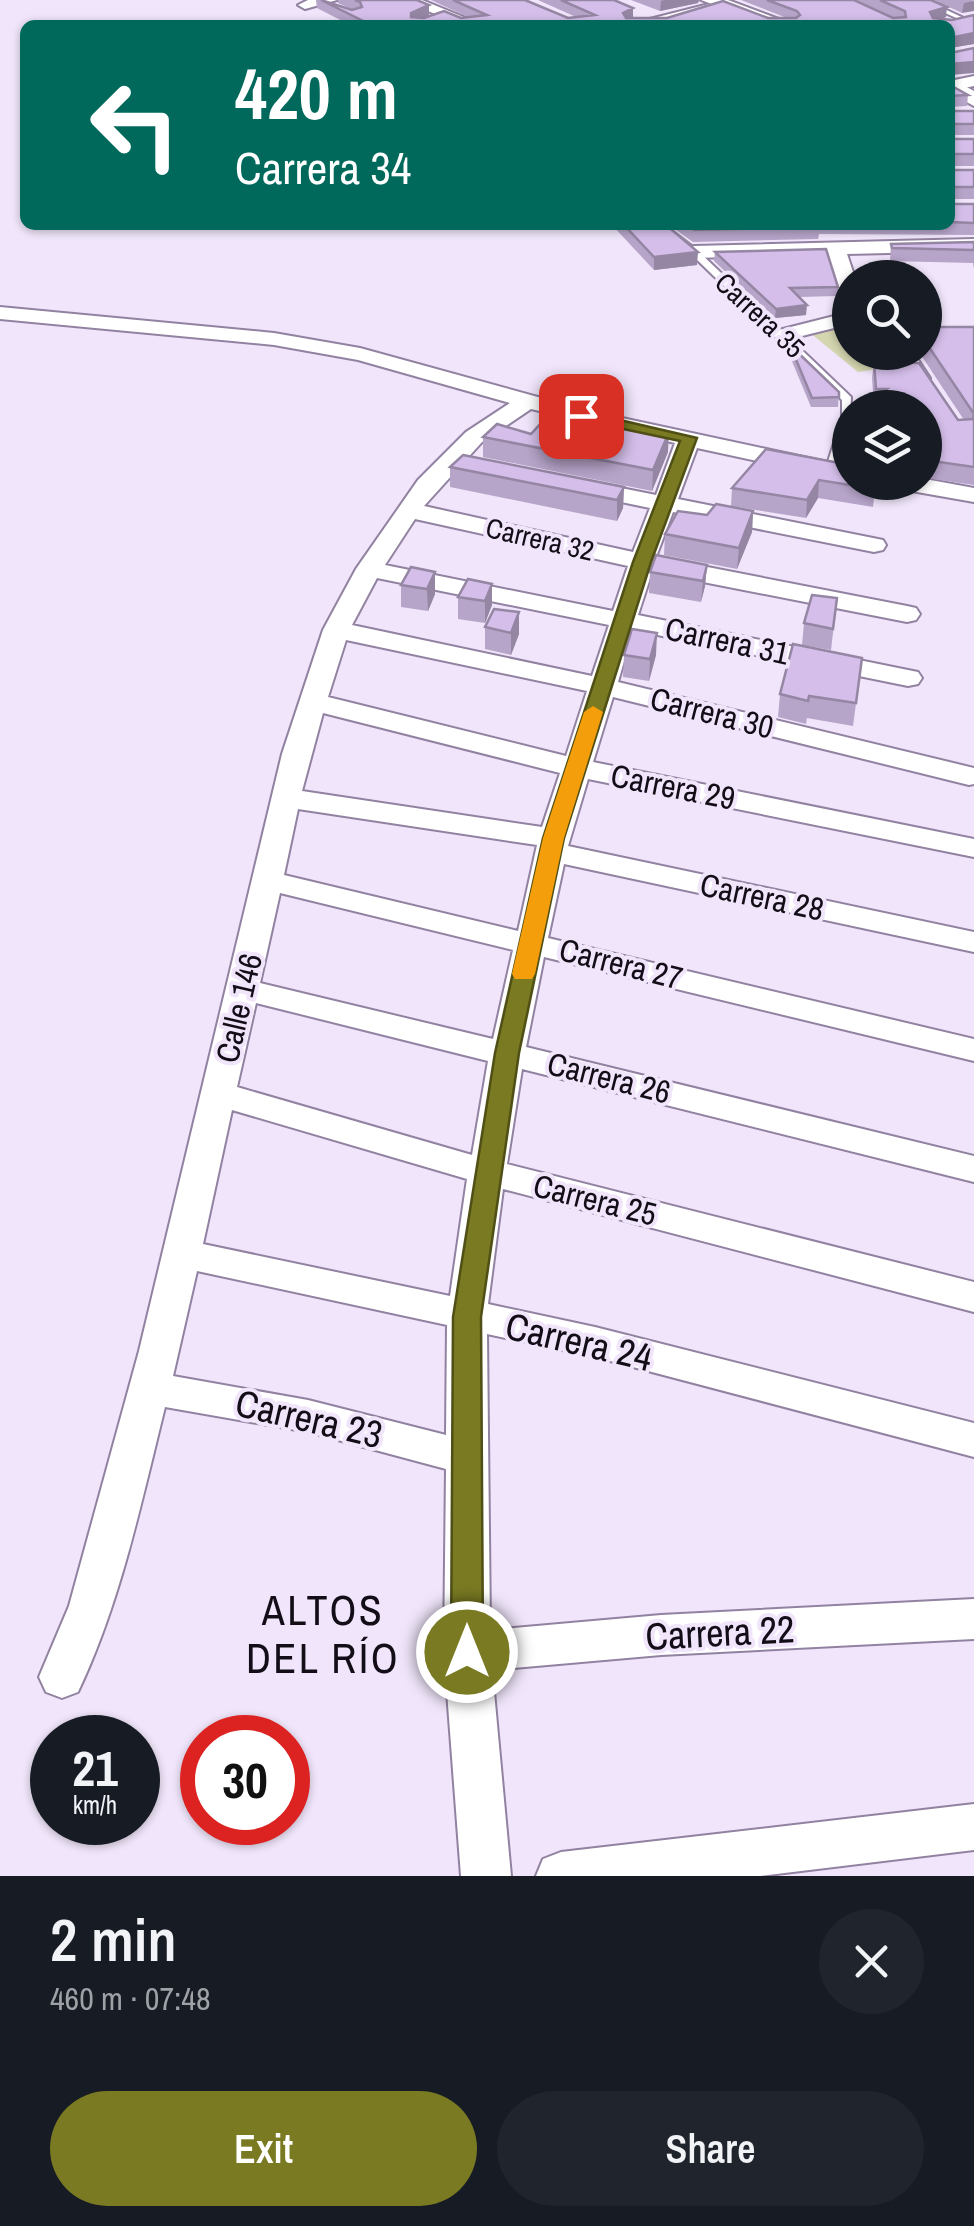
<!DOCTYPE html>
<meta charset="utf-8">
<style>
body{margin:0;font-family:"Archivo Narrow",sans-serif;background:#20242c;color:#f1f3f6;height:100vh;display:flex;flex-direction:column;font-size:38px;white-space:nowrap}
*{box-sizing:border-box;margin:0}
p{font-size:32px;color:#9ea1a6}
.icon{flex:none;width:55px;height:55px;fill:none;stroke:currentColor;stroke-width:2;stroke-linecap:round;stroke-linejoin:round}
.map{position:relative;height:1876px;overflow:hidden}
.sheet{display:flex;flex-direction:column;background:#171b24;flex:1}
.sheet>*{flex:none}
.banner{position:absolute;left:20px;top:20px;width:935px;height:210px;border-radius:15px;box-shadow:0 2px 8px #0004;background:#00695c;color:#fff;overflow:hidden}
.tools{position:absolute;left:832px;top:260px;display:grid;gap:20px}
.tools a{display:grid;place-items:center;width:110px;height:110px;border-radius:50%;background:#171b24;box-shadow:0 2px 8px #0004;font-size:50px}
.speed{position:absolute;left:30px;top:1715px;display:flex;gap:20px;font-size:50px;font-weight:700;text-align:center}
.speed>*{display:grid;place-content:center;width:130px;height:130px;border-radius:50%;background:#171b24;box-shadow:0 2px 8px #0004;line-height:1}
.speed small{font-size:25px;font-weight:400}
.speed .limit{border:15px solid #d22;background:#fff;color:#111}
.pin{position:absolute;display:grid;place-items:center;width:85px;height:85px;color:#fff;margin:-42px;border-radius:20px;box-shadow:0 5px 15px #0006}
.me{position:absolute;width:110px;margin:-55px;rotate:0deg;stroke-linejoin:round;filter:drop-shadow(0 0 8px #0008)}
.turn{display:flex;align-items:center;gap:35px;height:210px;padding:0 50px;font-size:45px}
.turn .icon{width:130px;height:130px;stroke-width:2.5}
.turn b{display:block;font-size:70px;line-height:85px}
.round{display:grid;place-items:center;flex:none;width:105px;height:105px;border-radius:52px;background:#20242c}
.summary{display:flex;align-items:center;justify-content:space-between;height:170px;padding:0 50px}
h1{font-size:60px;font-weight:600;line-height:75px}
.primary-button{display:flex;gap:20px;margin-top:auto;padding:20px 50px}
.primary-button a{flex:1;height:115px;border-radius:60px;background:#797a22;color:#fff;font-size:40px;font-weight:600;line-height:115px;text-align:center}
.primary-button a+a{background:#20242c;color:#f1f3f6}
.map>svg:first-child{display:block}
.green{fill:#d4d6b0}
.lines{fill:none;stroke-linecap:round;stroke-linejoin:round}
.service-casing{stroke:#9282a1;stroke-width:4}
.minor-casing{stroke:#9282a1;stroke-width:4}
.tertiary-casing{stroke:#9282a1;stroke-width:4}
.service{fill:#fff;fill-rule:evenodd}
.minor{fill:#fff;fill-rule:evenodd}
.tertiary{fill:#fff;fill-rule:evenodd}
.wall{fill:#b7a4c9}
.shaded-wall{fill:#9586a4}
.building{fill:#d5bfea;stroke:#9586a4;stroke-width:2.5}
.route{fill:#797a22;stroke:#4f4f16;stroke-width:2.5}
.slow{fill:#f59e0b}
.labels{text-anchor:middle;stroke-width:8;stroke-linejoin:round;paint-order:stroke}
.far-street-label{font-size:28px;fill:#130d18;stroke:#f0e5fa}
.street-label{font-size:32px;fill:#130d18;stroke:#f0e5fa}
.near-street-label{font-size:38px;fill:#130d18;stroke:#f0e5fa}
.near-neighbourhood-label{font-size:42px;letter-spacing:2.5px;fill:#130d18;stroke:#f0e5fa}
</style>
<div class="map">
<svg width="974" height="1876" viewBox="0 0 974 1876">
<rect width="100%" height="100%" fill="#f0e5fa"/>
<!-- green -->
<polygon class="green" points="850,326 850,352 895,353 910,364 858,372 809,332"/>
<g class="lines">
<!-- service casing -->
<g class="service-casing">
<g id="service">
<polygon points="916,0 925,0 968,20 963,21"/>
<polygon points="655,225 664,225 697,250 851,397 850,425 834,473 825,471 842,418 842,400 691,254"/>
<polygon points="903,352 913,352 930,378 929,380 921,380"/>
</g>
</g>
<!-- minor casing -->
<g class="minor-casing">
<g id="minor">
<polygon points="337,0 305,9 298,5 308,0"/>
<polygon points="402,0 422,0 483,25 461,25"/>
<polygon points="717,2 722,3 722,9 654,25 626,25"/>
<polygon points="974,76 974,86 950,91 950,81"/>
<polygon points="974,239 974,251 847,254 855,278 850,278 850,301 840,295 828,254 694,258 684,252 694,246"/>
<path d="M0,307l274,26 86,15 225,62 265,57v14l-153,-33 -19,51 205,41 3,5 -3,5 -9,2 -201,-40 -17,45 251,49 9,2 4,6 -4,6 -9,2 -255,-50 -14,43 270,55 10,2 4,6 -4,6 -10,2 -275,-56 -15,52 356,86v16l-5,1 -356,-88 -20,65 381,77v18l-386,-78 -20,67 406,86v20l-410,-88 -16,74 426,101v22l-430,-104 -18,90 448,109v26l-452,-113 -15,95 467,118v30l-471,-123 -15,115 107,23 379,96v34l-379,-100 -108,-23 3,296 171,-15 313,-16v40l-313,16 -169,15 19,206h-50l-17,-224 2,-183 -138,-37 -143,-25c-24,96 -44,194 -87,285l-16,6 -16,-6 -7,-15 30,-71 70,-255 143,-597 41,-124 33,-61 62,-89 48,-48 44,-29 -152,-43 -84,-15 -274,-26zM531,409l144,34 -19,52 -75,-15 -12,7 4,5 77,16 -17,44 -209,-46 58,-64zM415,519l213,47 -15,45 -228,-46zM377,578l232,47 -17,51 -240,-51zM346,640l241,51 -21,65 -238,-59zM323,713l237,60 -18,54 -240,-36zM298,809l239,36 -19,86 -234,-56zM280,893l233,57 -20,89 -233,-56zM256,1003l232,58 -16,94 -235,-68zM232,1110l235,69 -17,117 -247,-52zM197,1271l250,54 -1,110 -138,-35 -135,-24z"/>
<polygon points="850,312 850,324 782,341 772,335 775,331"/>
<polygon points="925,479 974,488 974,502 900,489 888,482 925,482"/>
<polygon points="974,1804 974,1850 760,1876 536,1876 543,1859 561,1852"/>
</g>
</g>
<!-- tertiary casing -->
<g class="tertiary-casing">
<g id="tertiary">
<polygon points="701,0 728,0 795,25 768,25"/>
<polygon points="950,78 974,91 974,106 950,93"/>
</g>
</g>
<!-- service -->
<use href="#service" class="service"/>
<!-- minor -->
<use href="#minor" class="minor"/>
<!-- tertiary -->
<use href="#tertiary" class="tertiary"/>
</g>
<!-- wall -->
<g class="wall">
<polygon points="316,0 323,0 353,10 338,3 338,0 417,0 429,16 461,18 468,17 431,0 525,0 568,18 576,17 538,0 614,0 633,8 633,18 787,18 741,0 854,0 893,18 895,18 855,0 931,0 946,17 941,19 952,20 974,15 974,44 950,48 350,25 317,8"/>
<polygon points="631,0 699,0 698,3 660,11"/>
<polygon points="934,0 974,0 962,13"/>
<polygon points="950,85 968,95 967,106 950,107"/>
<rect x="950" y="111" width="24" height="24"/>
<rect x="950" y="139" width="24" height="27"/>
<rect x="950" y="170" width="24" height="29"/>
<polygon points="950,204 974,204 974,235 819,234 818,239 693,242 669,225 950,225"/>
<polygon points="612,225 666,225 697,265 654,270"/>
<polygon points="974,242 974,269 973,263 890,261 891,244"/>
<polygon points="715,252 838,287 837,296 799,297 806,315 775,318 714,261"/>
<polygon points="925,327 974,327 974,485 925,478 925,408 874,406 872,378 874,361 958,420 964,420 919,352 925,352"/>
<polygon points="790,345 839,392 838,407 811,407 789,354"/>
<polygon points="624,425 668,452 652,491 483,457 483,437"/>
<polygon points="850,432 850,465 842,461 844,444"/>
<polygon points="766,449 875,489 873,507 818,498 806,518 731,506 732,488"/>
<polygon points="450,467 624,487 623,508 617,521 450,487"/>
<polygon points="753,511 752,532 737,569 664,555 665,534 707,515"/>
<polygon points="707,565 705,586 701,602 649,593 650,572"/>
<polygon points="435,572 435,594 428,611 401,607 401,585"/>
<polygon points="468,579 492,605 485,623 458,619 458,597"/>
<polygon points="837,598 831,650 802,645 804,623"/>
<polygon points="519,612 519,634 511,655 485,649 485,627"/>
<polygon points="624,655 656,655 649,681 623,677"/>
<polygon points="862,658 853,726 807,718 806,724 778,717 780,694"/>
</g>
<!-- shaded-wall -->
<g class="shaded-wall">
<polygon points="664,0 699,0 698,3 660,11 661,1"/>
<polygon points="974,1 974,11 962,13 964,3"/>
<polygon points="429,5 429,16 411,23 411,13"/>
<polygon points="947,7 946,17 929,23 930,12"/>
<polygon points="633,8 633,19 623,23 623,13"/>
<polygon points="974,33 974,44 950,48 950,38"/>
<polygon points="974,62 974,73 950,75 950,64"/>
<polygon points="698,252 697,265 654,270 654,257"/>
<polygon points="807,305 806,315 775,318 776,309"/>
<polygon points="669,432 668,452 652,491 653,470"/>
<polygon points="819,480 818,498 806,518 807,500"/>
<polygon points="624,487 623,508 617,521 617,500"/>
<polygon points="753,511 752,532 737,569 739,548"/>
<polygon points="707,565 705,586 701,602 703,581"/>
<polygon points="435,572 435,594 428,611 427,589"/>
<polygon points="492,584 492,605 485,623 485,601"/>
<polygon points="519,612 519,634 511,655 511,633"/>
<polygon points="657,633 656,655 649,681 650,659"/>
</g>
<!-- building -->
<g class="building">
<polygon points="321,0 352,10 362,7 360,2 355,0 417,0 429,5 411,13 411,17 424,18 444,11 461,18 487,15 453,0 525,0 568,18 595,15 561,0 614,0 633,8 623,13 626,18 667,18 723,1 768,18 796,18 800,15 797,11 767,0 854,0 893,18 906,17 905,11 880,0 931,0 947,7 930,12 933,18 952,20 974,15 974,33 950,38 950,25 350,25 363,21"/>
<polygon points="974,48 974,62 950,64 950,53"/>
<polygon points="950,85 968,95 950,96"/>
<rect x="950" y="111" width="24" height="13"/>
<rect x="950" y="139" width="24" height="15"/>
<rect x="950" y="170" width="24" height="17"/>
<polygon points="950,204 974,204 974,223 950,222"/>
<polygon points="624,225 666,225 698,252 654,257"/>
<polygon points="687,225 819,225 819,227 694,230"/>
<polygon points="974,242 974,250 892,248 891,244"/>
<polygon points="826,249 838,287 790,288 807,305 776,309 715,252"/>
<polygon points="925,327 974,327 974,467 925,460 925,408 877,408 876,398 887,389 876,389 874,361 919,363 958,420 973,419 974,414 925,341"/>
<polygon points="790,345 839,392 839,397 812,398"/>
<polygon points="551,412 624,422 623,425 669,432 653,470 483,437 497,424 531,434"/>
<polygon points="850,432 850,447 844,444"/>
<polygon points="766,449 850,465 850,482 875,482 875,489 819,480 807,500 732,488"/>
<polygon points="463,455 624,487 617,500 450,467"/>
<polygon points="716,504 753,511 739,548 665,534 678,511 707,515"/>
<polygon points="656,555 707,565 703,581 650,572"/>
<polygon points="411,567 435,572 427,589 401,585"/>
<polygon points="468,579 492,584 485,601 458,597"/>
<polygon points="812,595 837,598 833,629 804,623"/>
<polygon points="494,609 519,612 511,633 485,627"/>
<polygon points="632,629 657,633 650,659 624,655"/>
<polygon points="793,644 862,658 856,703 809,696 808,701 780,694"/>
</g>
<!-- route -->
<polygon class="route" points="581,411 697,438 651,562 564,838 519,1053 481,1317 483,1652 478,1662 467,1666 456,1662 451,1652 453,1317 495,1053 543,838 633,562 680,441 576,419 576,412"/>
<!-- slow -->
<polygon class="slow" points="593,706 603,712 564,838 535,974 532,979 515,979 512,974 543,838 584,712"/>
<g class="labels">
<!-- far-street labels -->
<g class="far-street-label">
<text transform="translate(760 315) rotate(43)" y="10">Carrera 35</text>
<text transform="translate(540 539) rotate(13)" y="10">Carrera 32</text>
</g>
<!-- street labels -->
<g class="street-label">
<text transform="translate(727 641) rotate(12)" y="11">Carrera 31</text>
<text transform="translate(712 713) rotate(14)" y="11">Carrera 30</text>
<text transform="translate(673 787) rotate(11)" y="11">Carrera 29</text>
<text transform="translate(762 897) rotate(12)" y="11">Carrera 28</text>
<text transform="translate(621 964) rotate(14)" y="11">Carrera 27</text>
<text transform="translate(239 1008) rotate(-77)" y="11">Calle 146</text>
<text transform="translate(609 1078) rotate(14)" y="11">Carrera 26</text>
<text transform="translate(595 1200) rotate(14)" y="11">Carrera 25</text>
</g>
<!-- near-street labels -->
<g class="near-street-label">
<text transform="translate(579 1342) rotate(13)" y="13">Carrera 24</text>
<text transform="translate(309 1419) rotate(13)" y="13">Carrera 23</text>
<text transform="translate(720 1633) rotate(-3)" y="13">Carrera 22</text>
</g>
<!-- near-neighbourhood labels -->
<g class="near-neighbourhood-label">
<text x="323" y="1625">ALTOS<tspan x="323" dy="48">DEL RÍO</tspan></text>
</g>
</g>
</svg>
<div class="tools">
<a><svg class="icon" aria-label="search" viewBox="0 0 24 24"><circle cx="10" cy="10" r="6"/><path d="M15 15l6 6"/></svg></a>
<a><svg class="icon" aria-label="layers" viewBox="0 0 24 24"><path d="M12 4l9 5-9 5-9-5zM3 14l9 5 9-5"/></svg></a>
</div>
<div class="speed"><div>21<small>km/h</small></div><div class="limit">30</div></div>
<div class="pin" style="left:581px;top:416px;background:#d93025"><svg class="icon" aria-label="arrive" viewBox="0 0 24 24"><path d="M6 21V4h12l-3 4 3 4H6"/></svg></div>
<svg class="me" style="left:467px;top:1652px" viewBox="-20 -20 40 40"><circle r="17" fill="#797a22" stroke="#fff" stroke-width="3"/><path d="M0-11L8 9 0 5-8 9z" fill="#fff"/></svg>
<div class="banner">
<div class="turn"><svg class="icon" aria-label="left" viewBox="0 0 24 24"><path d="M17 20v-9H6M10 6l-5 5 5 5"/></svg><div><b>420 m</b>Carrera 34</div></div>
</div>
</div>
<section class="sheet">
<div class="summary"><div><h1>2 min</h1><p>460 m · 07:48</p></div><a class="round"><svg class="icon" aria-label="close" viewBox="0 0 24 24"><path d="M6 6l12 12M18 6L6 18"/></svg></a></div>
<div class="primary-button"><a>Exit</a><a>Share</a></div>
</section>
